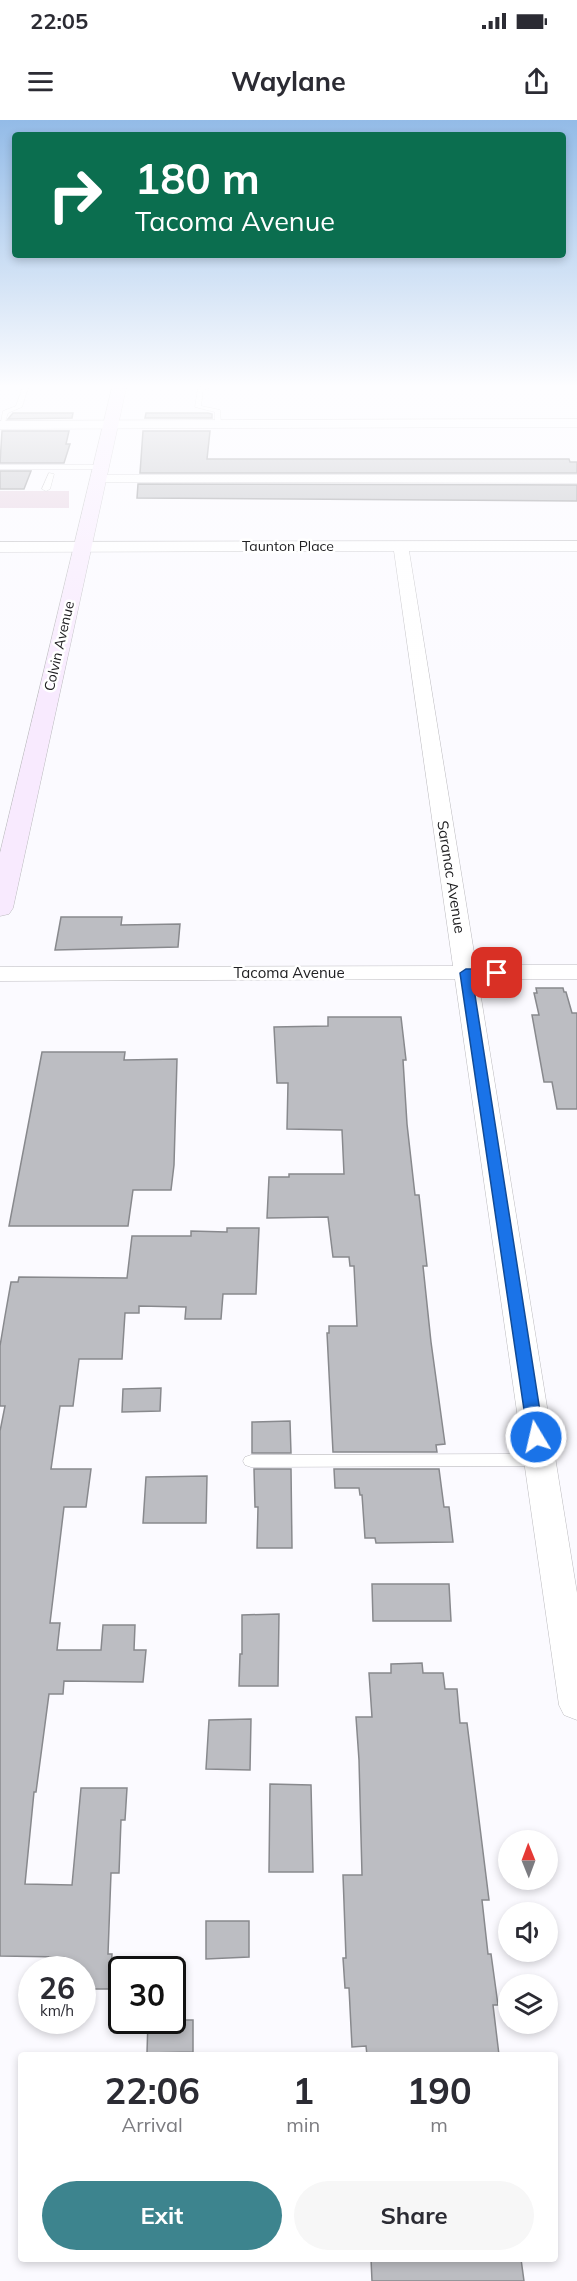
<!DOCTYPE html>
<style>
body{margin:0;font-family:Mulish,sans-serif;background:#f7f7f7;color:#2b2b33;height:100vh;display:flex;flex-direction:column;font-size:22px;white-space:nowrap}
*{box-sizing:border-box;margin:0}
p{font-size:20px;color:#7c7c81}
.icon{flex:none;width:33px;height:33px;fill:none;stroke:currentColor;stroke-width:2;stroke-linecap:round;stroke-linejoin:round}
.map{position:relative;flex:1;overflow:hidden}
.drawer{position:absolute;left:18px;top:1932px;width:540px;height:210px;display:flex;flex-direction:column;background:#fff;border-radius:6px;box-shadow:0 3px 9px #0003}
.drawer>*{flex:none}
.hud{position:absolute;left:12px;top:12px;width:554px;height:126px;border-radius:6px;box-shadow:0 3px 9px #0003;background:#0b6e4f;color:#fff;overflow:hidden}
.needle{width:39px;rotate:359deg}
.tools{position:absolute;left:498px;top:1710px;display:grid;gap:12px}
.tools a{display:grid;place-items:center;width:60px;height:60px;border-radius:50%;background:#fff;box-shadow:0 3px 9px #0003;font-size:30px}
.speed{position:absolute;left:18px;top:1836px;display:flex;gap:12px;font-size:30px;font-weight:700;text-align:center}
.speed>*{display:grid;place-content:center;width:78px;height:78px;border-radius:50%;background:#fff;box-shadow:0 3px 9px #0003;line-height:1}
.speed small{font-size:15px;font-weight:400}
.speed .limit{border:3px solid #111;border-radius:9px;background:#fff;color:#111}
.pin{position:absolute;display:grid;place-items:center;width:51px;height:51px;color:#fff;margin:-26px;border-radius:12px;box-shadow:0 3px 9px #0006}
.me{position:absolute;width:66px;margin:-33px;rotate:351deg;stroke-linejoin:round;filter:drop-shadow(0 0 4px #0008)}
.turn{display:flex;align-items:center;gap:21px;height:126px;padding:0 24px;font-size:27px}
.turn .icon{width:78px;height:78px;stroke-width:2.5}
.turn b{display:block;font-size:42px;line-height:51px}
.eta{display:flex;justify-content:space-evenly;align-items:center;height:102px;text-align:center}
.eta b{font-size:36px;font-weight:700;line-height:42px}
.primary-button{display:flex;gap:12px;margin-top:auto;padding:12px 24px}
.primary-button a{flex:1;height:69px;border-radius:36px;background:#3d848e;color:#fff;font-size:24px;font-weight:700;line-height:69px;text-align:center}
.primary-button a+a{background:#f7f7f7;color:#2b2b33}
.status{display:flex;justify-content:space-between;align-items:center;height:42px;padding:0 30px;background:#fff;direction:ltr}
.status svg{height:16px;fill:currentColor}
header{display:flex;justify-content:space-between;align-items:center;height:78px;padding:0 24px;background:#fff;font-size:27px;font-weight:700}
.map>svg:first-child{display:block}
.green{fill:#e4cdde}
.building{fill:#bcbdc2;stroke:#88898d;stroke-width:1.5}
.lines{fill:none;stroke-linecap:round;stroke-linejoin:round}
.lane-casing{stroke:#bbbabe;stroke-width:1}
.street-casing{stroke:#bbbabe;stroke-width:1}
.secondary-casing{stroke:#bbbabe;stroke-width:1}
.lane{fill:#fff;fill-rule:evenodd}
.street{fill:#fff;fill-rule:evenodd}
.secondary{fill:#f8eafe;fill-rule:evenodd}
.route{fill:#1a73e8;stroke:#114b97;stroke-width:1.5}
.labels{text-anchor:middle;stroke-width:5;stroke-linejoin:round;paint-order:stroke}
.far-street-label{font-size:14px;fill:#212123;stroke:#fff}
.street-label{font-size:15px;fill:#212123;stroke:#fff}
</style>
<div class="status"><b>22:05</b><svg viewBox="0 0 49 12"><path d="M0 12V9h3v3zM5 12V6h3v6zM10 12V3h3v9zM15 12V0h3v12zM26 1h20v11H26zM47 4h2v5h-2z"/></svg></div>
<header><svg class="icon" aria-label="menu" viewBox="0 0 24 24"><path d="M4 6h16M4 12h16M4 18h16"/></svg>Waylane<svg class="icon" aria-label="share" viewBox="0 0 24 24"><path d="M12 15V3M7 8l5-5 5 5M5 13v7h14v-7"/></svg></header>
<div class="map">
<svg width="577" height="2161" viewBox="0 0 577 2161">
<rect width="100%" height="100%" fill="#fbfaff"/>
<!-- green -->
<rect class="green" x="0" y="371" width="69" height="17"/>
<!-- building -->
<g class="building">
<polygon points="13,293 73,293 72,298 8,299"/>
<polygon points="146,293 208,293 212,294 212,298 145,298"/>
<polygon points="2,311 69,311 66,324 70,324 64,343 0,343"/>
<polygon points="143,311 210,311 207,339 569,339 570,342 577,342 577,353 140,353"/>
<polygon points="0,351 31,351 24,369 0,369"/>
<polygon points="138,364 577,365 577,381 137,378"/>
<polygon points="61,797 122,797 121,805 180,804 178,827 55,830"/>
<polygon points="536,868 563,868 564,872 566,872 572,893 577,893 577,989 557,989 552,962 544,962 532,895 539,895 534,873 537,873"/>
<polygon points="328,897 401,897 406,940 403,940 407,1004 415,1075 419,1075 427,1146 423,1146 431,1222 445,1324 436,1325 437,1332 333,1332 327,1213 329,1213 329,1206 357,1206 354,1146 350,1146 349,1137 333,1137 328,1097 267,1098 269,1057 289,1057 289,1054 344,1054 342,1010 287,1009 288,963 277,963 274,907 328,906"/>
<polygon points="42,932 125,932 124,940 177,939 174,1045 171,1070 133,1070 128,1106 9,1106"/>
<polygon points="227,1108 259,1108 256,1174 223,1174 221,1199 185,1199 186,1187 139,1186 139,1193 125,1193 122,1239 79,1239 73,1286 60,1286 51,1349 91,1349 86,1387 64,1387 50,1503 60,1503 57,1530 101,1530 103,1505 135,1505 134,1530 146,1530 143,1562 64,1561 63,1574 49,1574 36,1672 34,1672 25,1764 72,1765 81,1668 127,1668 125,1700 121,1700 119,1753 111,1753 108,1834 112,1834 110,1869 82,1869 82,1850 63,1850 64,1837 0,1836 0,1311 5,1286 0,1286 0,1226 5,1196 11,1162 18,1162 19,1157 127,1158 132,1116 191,1116 191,1111 227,1112"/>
<polygon points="161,1268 160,1291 122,1292 123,1269"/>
<polygon points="290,1301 291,1333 252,1333 252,1302"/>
<polygon points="254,1349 291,1349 292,1428 257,1428 258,1387 255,1387"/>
<polygon points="334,1349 439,1349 444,1387 449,1387 453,1422 376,1423 375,1418 365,1418 362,1375 360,1375 359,1368 335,1368"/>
<polygon points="207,1356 206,1403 143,1403 146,1357"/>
<polygon points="372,1464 449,1464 451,1501 373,1501"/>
<polygon points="279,1494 278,1566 239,1566 240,1534 242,1534 242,1495"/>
<polygon points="422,1543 423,1553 443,1553 445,1569 457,1569 460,1603 467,1603 489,1780 482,1780 488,1834 491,1834 498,1885 493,1885 499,1935 367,1935 366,1926 352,1927 349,1868 345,1868 343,1838 346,1838 343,1755 362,1755 359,1640 356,1597 372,1597 369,1553 391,1553 391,1544"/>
<polygon points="251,1599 250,1650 206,1649 209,1600"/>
<polygon points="270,1664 311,1665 313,1752 269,1752"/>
<polygon points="206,1801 249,1801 249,1837 206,1839"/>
<polygon points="148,1900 193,1900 193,1932 147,1933"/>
<polygon points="371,2139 521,2139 524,2161 372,2161"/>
</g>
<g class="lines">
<!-- lane casing -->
<g class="lane-casing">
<g id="lane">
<polygon points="14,264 21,264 28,268 22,287 8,293 4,305 0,307 3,291 16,286 22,269"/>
<polygon points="212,264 221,264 203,270 201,286 220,290 221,304 218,306 215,304 215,292 195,287 198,268"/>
<polygon points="0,345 101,345 104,347 101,349 0,349"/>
<polygon points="49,353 54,354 50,369 46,371 42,369"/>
<polygon points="540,1334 546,1336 548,1340 546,1344 540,1346 251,1347 245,1345 243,1341 245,1337 251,1335"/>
</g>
</g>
<!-- street casing -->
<g class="street-casing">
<g id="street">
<polygon points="577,299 577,307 0,309 0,301"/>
<polygon points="98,355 577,355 577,363 93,362 91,359"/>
<polygon points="577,421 577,431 409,431 476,845 577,845 577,859 478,859 577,1473 577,1600 564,1595 559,1585 455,859 0,861 0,847 453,846 394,431 0,432 0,422"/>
</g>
</g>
<!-- secondary casing -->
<g class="secondary-casing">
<polygon id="secondary" points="113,264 127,264 13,788 9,794 0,796 0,733"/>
</g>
<!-- lane -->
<use href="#lane" class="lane"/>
<!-- street -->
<use href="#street" class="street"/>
<!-- secondary -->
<use href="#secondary" class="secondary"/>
</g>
<!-- sky -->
<linearGradient id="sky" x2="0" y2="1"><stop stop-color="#93bbe7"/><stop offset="0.47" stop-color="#fdfdff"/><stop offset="1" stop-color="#fdfdff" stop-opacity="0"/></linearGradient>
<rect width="577" height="566" fill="url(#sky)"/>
<!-- route -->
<polygon class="route" points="466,849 497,849 503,853 497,856 472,856 544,1317 542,1321 531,1321 528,1317 460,853"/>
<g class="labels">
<!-- far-street labels -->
<g class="far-street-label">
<text x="288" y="431">Taunton Place</text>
<text transform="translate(59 526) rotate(-77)" y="5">Colvin Avenue</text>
</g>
<!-- street labels -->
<g class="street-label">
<text transform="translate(451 757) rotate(81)" y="5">Saranac Avenue</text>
<text x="289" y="858">Tacoma Avenue</text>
</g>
</g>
</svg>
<div class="tools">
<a><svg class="needle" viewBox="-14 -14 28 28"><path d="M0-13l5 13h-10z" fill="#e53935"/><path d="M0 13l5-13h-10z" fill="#7c7c81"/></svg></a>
<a><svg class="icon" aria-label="sound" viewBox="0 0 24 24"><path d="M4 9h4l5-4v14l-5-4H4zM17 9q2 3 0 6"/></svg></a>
<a><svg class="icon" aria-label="layers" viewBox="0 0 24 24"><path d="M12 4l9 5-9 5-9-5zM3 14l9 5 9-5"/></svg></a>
</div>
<div class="speed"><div>26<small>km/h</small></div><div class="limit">30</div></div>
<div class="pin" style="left:497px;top:853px;background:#d93025"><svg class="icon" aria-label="arrive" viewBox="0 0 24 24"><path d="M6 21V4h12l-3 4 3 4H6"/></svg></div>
<svg class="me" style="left:536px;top:1317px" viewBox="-20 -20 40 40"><circle r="17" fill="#1a73e8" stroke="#fff" stroke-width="3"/><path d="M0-11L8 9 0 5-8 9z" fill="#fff"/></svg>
<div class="hud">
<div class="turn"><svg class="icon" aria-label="right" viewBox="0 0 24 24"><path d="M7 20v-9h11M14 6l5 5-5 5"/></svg><div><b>180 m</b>Tacoma Avenue</div></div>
</div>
<section class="drawer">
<div class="eta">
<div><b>22:06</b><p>Arrival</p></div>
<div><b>1</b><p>min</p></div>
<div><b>190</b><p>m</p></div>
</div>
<div class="primary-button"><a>Exit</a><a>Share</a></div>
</section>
</div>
